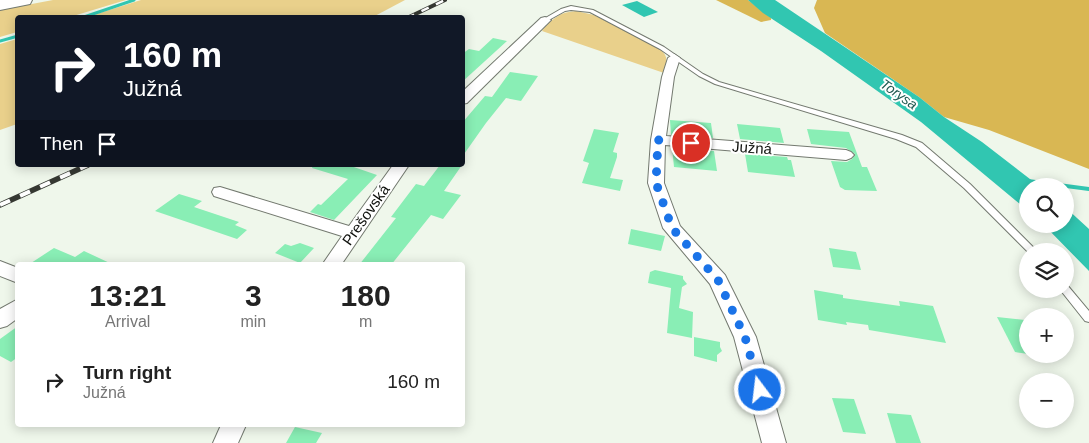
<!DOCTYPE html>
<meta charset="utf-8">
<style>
body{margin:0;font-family:Helvetica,sans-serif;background:#f6f6f6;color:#222;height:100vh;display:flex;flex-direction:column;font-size:19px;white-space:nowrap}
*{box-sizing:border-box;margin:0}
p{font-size:16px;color:#767676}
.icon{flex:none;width:28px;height:28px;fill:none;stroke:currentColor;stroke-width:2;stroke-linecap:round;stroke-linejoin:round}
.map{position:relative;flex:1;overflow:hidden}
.sheet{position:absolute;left:15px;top:262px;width:450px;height:165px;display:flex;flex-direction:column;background:#fff;border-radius:5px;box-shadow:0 2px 12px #0003}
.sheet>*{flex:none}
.guide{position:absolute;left:15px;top:15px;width:450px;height:152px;border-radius:5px;box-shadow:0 2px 12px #0003;background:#111827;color:#fff;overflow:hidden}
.tools{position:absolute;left:1019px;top:178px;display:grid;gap:10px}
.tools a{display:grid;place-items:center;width:55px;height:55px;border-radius:50%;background:#fff;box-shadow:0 2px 12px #0003;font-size:25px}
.pin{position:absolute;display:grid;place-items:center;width:42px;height:42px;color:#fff;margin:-21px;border:2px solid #fff;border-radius:50%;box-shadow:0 1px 5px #0007}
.me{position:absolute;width:55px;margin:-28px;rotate:345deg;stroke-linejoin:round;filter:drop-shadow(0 0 4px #0008)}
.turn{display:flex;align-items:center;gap:18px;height:105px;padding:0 25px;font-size:22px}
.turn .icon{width:65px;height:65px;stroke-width:2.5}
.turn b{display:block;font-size:35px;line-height:42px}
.then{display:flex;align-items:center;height:48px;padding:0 25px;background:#0003;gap:10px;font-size:19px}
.eta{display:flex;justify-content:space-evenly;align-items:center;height:85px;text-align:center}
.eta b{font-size:30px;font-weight:600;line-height:35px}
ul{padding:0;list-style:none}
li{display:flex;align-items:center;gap:15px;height:70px;padding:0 25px}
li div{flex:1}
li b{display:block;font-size:19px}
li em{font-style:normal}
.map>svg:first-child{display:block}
.green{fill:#e9d08b}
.forest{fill:#d9b753}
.water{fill:#31c6b1}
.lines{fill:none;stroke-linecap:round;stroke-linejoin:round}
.stream-far1{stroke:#31c6b1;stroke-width:3}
.stream{stroke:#31c6b1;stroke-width:4}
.building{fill:#89eeb5}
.lane-casing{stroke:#73796f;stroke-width:2}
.street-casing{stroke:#73796f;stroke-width:2}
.primary-casing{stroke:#73796f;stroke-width:2}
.lane{fill:#fff;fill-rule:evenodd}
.street{fill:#fff;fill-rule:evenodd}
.primary{fill:#fff;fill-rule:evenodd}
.rail-far1-casing{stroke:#353832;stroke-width:4}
.rail-casing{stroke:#353832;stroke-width:5.5}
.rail-far1{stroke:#fff;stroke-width:2.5;stroke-dasharray:8;stroke-linecap:butt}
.rail{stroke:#fff;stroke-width:4;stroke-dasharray:11;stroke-linecap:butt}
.route{stroke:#1a73e8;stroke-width:9;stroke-dasharray:0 16.2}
.labels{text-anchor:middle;stroke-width:4;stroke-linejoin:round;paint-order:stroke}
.far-water-label{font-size:14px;font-style:italic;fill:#215a51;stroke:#fff}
.street-label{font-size:15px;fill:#0d0f0b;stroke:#fff}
</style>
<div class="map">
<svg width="1089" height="443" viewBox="0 0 1089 443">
<rect width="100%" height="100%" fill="#eff7eb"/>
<!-- green -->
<g class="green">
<polygon points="53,0 126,0 70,17 18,18 17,32 0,37 0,10"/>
<polygon points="141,0 405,0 373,17 87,17"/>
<path d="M576,11l18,4 66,34c9,8 7,13 4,24l-122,-42c9,-12 18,-19 34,-20z"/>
<polygon points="17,39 17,124 0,130 0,44"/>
</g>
<!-- forest -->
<g class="forest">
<polygon points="716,0 748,0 771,18 771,20 761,22"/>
<polygon points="817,0 1089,0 1089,169 989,130 944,117 919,97 825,33 814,8"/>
</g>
<!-- water -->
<g class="water">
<polygon points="748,0 775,0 919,97 944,117 982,142 1039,186 1028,186 1027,210 921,122 821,51 763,13"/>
<polygon points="637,1 658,12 644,17 622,5"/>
<polygon points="1065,207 1089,229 1089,271 1043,224 1065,224"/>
</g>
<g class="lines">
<!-- stream-far1 -->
<g class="stream-far1">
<polyline points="81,18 134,0"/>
<polyline points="0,41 18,36"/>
</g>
<!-- stream -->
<polyline class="stream" points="1028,181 1089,189"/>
</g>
<!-- building -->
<g class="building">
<polygon points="493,38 507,41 462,82 462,54 469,49 479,51"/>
<polygon points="510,72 538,76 521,101 506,98 486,123 462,157 462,123 485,96 492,97"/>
<polygon points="670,120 711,123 713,138 671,135"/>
<polygon points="737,124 780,128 784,143 740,139"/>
<polygon points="594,129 619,133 613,152 617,153 617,157 610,178 623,180 620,191 582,183 589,163 583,161"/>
<polygon points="807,129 849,132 862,167 867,167 877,191 845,190 840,187 831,161 847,162 852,159 855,154 846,148 811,144"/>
<polygon points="672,147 714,151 717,171 674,167"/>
<polygon points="745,154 787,157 788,160 791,160 795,177 748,172"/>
<polygon points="313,165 348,165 377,175 334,220 310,212 318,204 321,205 348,179 312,168"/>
<polygon points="440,165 462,165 444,191 461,195 443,219 431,215 391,265 359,265 396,218 391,217 416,184 424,186"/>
<polygon points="179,194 202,201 194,207 239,222 235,225 247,230 237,239 155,211"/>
<polygon points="631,229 665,236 661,251 628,244"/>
<polygon points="300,243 314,248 300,263 275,253 285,244 291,246"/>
<polygon points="54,248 75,257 84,251 114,265 28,265"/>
<polygon points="829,248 856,252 861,270 833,267"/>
<polygon points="655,270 683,276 683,279 687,284 682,287 679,308 693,312 692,338 667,333 671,288 648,283 650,272"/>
<polygon points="814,290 843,295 843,298 900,306 899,301 933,306 946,343 869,330 868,325 846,322 847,325 818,320"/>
<polygon points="997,317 1025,320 1028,325 1028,354 1015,352"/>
<polygon points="18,326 18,357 11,362 0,356 0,339"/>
<polygon points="694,337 720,342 720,347 722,351 717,355 717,362 694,356"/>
<polygon points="832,398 854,399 866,434 843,432"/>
<polygon points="887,413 911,415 921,443 896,443"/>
<polygon points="295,427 322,433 316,443 286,443"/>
</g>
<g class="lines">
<!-- lane casing -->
<g class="lane-casing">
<g id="lane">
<polygon points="571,6 593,10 664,47 703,74 719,82 902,135 922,143 970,184 1037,251 1028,252 964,188 916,147 896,139 715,84 699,76 660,49 590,12 571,10 565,11 547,21 542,20 561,9"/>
<polygon points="1065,285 1068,286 1089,311 1089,322 1085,321 1062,292 1060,289 1065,289"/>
</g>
</g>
<!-- street casing -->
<g class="street-casing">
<g id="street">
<polygon points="545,17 551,20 549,22 467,103 462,104 462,92 541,18"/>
<polygon points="674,54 680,58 674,77 666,136 846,150 851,152 854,155 851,158 846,160 665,145 664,183 680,226 725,275 756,337 786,443 762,443 734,337 710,284 663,228 648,183 651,140 662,77 668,58"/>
<polygon points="393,165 409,165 341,265 322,265 342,236 214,196 212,192 214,188 220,187 349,226"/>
<polygon points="0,261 18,268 18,283 0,276"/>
<polygon points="18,299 18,318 7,326 0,328 0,309"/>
<polygon points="221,425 246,425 238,443 213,443"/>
</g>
</g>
<!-- primary casing -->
<g class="primary-casing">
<polygon id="primary" points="0,0 32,0 30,4 0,10"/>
</g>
<!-- lane -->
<use href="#lane" class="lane"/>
<!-- street -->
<use href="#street" class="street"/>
<!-- primary -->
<use href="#primary" class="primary"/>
<!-- rail-far1 casing -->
<g class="rail-far1-casing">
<polyline id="rail-far1" points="407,18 445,0"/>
</g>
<!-- rail casing -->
<g class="rail-casing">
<polyline id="rail" points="0,205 88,165"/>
</g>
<!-- rail-far1 -->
<use href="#rail-far1" class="rail-far1"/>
<!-- rail -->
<use href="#rail" class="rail"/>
</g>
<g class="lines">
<!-- route -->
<polyline class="route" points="691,143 658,140 656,183 672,228 718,280 745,337 760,390"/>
</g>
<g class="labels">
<!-- far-water labels -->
<g class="far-water-label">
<text transform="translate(899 94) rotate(35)" y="5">Torysa</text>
</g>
<!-- street labels -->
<g class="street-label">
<text transform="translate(752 148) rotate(4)" y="5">Južná</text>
<text transform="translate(366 215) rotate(-55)" y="5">Prešovská</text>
</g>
</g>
</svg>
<div class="tools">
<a><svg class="icon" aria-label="search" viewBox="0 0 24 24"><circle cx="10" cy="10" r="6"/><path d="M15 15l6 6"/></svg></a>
<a><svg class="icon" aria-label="layers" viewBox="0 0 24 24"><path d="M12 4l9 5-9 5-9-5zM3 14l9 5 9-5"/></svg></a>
<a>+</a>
<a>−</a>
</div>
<div class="pin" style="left:691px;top:143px;background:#d93025"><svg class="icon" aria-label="arrive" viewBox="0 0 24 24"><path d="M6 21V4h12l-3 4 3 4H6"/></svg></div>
<svg class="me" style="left:760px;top:390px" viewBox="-20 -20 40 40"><circle r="17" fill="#1a73e8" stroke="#fff" stroke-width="3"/><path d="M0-11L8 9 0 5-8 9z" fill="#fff"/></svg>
<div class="guide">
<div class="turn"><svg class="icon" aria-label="right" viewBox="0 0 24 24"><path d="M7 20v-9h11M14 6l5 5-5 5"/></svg><div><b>160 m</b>Južná</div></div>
<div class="then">Then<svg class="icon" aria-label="arrive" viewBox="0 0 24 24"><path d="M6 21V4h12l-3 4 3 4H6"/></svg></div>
</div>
<section class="sheet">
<div class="eta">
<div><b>13:21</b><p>Arrival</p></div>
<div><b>3</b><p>min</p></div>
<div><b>180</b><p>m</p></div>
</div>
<ul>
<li><svg class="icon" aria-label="right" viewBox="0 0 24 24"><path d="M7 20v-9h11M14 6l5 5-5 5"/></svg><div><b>Turn right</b><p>Južná</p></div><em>160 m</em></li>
</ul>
</section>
</div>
